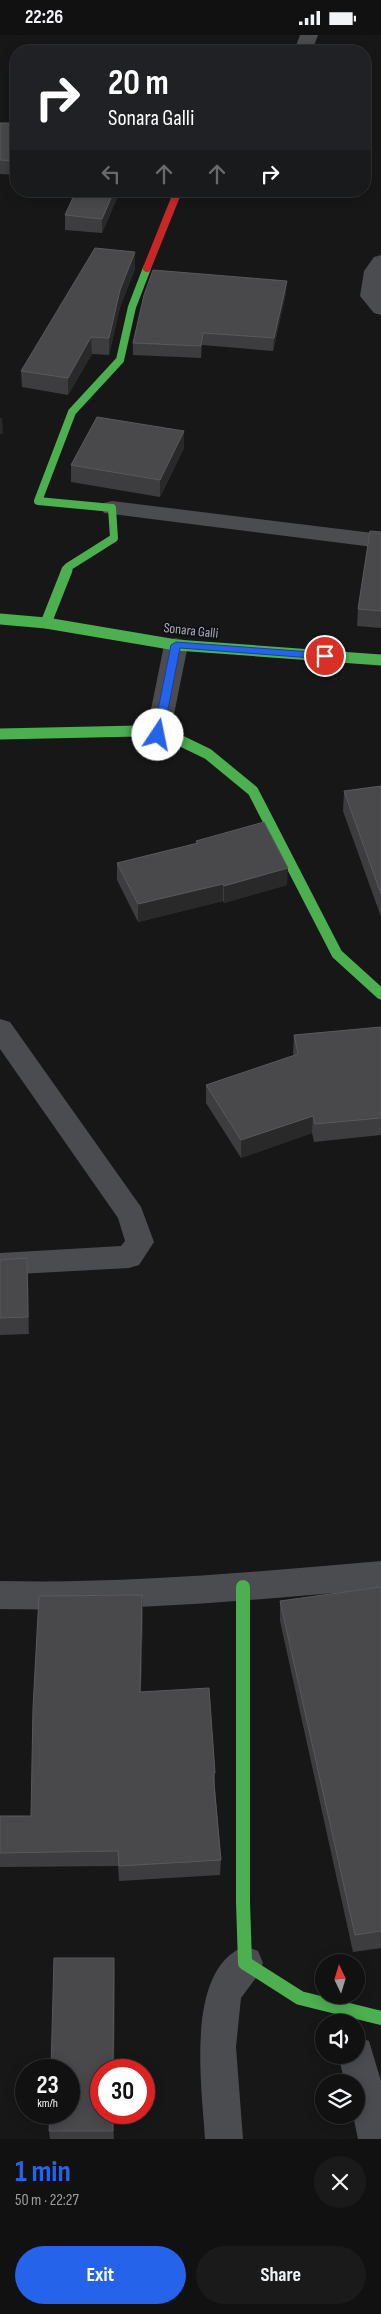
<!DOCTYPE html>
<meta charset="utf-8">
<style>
body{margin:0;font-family:"Sofia Sans Condensed",sans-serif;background:#1a1a1a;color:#f1f3f6;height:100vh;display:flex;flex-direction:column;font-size:19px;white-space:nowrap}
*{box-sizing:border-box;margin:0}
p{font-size:16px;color:#9c9d9f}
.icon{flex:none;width:28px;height:28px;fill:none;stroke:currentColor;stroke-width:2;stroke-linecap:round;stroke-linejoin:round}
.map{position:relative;height:2104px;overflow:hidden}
.sheet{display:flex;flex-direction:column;background:#111;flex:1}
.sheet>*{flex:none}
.top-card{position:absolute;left:10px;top:10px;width:361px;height:152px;border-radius:20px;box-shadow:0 2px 12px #0003,0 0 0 1px #303131;background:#202124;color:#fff;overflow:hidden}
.needle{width:32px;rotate:356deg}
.controls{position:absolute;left:315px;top:1919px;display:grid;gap:10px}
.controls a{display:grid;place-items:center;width:50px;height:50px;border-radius:50%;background:#111;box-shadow:0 2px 12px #0003,0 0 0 1px #303131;font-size:25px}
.speed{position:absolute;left:15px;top:2024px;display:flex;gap:10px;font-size:25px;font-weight:700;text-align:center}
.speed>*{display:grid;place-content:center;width:65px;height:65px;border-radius:50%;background:#111;box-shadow:0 2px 12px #0003,0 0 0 1px #303131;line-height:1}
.speed small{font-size:12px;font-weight:400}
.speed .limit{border:8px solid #d22;background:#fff;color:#111}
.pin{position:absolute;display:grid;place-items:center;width:42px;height:42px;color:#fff;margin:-21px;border:2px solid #fff;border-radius:50%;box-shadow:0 1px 5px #0007}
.me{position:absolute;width:55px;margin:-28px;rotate:11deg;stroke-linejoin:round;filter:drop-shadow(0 0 4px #0008)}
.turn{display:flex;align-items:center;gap:18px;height:105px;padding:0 15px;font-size:22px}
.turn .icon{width:65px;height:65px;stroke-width:2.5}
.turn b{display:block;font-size:35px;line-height:42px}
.lanes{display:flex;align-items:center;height:48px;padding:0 15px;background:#0003;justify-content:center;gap:25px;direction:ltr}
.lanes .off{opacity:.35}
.round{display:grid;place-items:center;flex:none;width:52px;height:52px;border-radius:26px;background:#1a1a1a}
.summary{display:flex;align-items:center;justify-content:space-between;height:85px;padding:0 15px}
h1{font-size:30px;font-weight:700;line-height:38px;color:#2563eb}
.primary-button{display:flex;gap:10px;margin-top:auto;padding:10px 15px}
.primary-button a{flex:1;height:58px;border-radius:30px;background:#2563eb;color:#fff;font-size:20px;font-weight:700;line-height:58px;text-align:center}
.primary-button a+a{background:#1a1a1a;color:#f1f3f6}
.status{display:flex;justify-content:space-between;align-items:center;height:35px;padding:0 25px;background:#111;direction:ltr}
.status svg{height:14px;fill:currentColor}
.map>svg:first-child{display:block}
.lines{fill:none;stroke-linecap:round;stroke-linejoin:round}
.lane{fill:#4b4c50;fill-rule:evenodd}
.street{fill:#4b4c50;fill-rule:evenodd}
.fast-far2{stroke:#4caf50;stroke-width:8}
.fast-far1{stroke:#4caf50;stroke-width:11}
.fast{stroke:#4caf50;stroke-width:14}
.jam{stroke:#c62828;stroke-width:8}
.wall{fill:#3d3d3f}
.shaded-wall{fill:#29292a}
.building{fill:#49494c;stroke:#58595d}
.route{fill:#2563eb;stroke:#184099}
.labels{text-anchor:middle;stroke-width:4;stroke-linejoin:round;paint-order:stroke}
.street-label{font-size:14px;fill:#a8adb8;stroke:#111113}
</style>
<div class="status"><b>22:26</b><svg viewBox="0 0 49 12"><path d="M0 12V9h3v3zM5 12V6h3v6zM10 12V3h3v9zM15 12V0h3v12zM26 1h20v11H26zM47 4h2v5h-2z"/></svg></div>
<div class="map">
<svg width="381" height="2104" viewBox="0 0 381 2104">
<rect width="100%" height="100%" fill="#171717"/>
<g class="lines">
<!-- lane -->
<g class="lane">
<path d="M245,1911l13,5 5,12 -5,12 -17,23 -5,49 7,92h-38c-3,-52 -21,-169 40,-193z"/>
<polygon points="356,2001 369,2006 381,2046 381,2104 358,2104 353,2080 356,2080 356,2048 345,2048 338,2020 356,2020"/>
</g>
<!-- street -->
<g class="street">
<polygon points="300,0 318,0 312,16 294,16"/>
<polygon points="381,220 381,280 374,278 360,261 364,236 374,222"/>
<polygon points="112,466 381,499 381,513 104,478 101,473 104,468"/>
<polygon points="176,603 184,605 188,610 170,699 167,705 158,707 149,705 146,699 164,610 168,605"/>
<polygon points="0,984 10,987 141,1172 154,1207 139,1230 129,1233 0,1240 0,1218 121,1211 125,1206 118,1183 0,1014"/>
<path d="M381,1526v28c-126,11 -254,23 -381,20v-28c127,3 255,-9 381,-20z"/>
</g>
<!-- fast-far2 -->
<polyline class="fast-far2" points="66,536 68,532 114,503 112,473 38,466 72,377 120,325 132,272 147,233"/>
<!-- fast-far1 -->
<g class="fast-far1">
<polyline points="0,584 46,588 176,610 381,625"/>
<polyline points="46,588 67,535"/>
<polyline points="0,699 139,696 175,703 208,719 253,756 337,919 381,959"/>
</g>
<!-- fast -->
<polyline class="fast" points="243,1552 243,1867 245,1928 300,1963 381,1983"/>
<!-- jam -->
<polyline class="jam" points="147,233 178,156"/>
</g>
<!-- wall -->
<g class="wall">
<polygon points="16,68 16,88 11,87 10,73"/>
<polygon points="0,88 16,88 16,140 0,139"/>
<polygon points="120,156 102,198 65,195 65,180"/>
<polygon points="135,217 135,234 120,272 109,320 92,319 68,360 22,352 21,336"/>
<polygon points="286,258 273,316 202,310 201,323 133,320 133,308"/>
<polygon points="184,396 184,413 160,462 71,447 71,430"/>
<polygon points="381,497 381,593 357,591 358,574"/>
<polygon points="381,751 381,882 343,776 344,756"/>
<polygon points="196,806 287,850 224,868 223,866 138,887 117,845 117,828 196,809"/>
<polygon points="381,992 381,1100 314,1107 312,1098 241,1123 206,1068 206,1050 294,1021 293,1018 294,1000"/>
<polygon points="0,1225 28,1240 29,1299 0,1300"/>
<polygon points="381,1552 381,1913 353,1917 280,1586 280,1566"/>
<polygon points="143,1576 141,1656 215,1738 215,1753 221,1825 220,1840 119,1846 118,1831 0,1832 0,1781 31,1781"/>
<polygon points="115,1938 114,2035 101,2035 114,2078 114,2104 50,2104 49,2096"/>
</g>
<!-- shaded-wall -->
<g class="shaded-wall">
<polygon points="114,156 120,156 102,198 102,184"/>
<polygon points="135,217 135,234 120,272 109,320 109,303 120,255"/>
<polygon points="287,246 286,258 273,316 274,303"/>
<polygon points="203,298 202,310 201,323 201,311"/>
<polygon points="91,302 92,319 68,360 68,343"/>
<polygon points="0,383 2,383 3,399 0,399"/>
<polygon points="184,396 184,413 160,462 160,445"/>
<polygon points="288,833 287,850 224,868 224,851"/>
<polygon points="223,849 223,866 138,887 138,869"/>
<polygon points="313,1081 312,1098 241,1123 241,1105"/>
<polygon points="27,1223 28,1240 29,1299 28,1282"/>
<polygon points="142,1560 143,1576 140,1672 140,1657"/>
<polygon points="114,1923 115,1938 114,2035 113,2035"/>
<polygon points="113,2078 114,2078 114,2104 113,2096"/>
</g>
<!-- building -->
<g class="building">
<polygon points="16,68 16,73 10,73"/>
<polygon points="0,88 16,88 16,126 0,125"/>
<polygon points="76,156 114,156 102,184 65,180"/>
<polygon points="95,213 135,217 120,255 109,303 91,302 68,343 21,336"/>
<polygon points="153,235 287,246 274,303 203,298 201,311 133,308 144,260"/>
<polygon points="97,382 184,396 160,445 71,430"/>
<polygon points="370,496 381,497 381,576 358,574"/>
<polygon points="381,751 381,859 344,756"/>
<polygon points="264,787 288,833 224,851 223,849 138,869 117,828 198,808 196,806"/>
<polygon points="381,992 381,1083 315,1089 313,1081 241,1105 206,1050 298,1019 294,1000"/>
<polygon points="27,1223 28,1282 0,1283 0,1225"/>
<polygon points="381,1552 381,1896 355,1900 280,1566"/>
<polygon points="142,1560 140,1657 209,1653 215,1738 213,1738 221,1825 119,1831 118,1816 0,1818 0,1781 31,1781 33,1673 39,1561"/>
<polygon points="54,1923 114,1923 113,2035 101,2035 101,2078 113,2078 113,2096 49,2096 50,2078 69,2078 69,2035 51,2035"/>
</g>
<!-- route -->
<polygon class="route" points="176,607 325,618 330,621 325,624 180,613 163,700 158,703 153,700 171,610"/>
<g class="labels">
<!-- street labels -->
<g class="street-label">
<text transform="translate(191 595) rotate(6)" y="5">Sonara Galli</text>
</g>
</g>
</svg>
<div class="controls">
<a><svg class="needle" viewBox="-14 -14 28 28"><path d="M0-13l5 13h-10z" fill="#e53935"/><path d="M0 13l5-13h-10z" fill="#9c9d9f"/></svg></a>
<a><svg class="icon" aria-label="sound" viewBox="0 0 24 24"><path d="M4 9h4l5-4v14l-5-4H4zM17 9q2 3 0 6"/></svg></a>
<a><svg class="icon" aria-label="layers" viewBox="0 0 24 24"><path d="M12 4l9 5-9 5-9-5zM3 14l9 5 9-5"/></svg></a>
</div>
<div class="speed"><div>23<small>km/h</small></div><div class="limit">30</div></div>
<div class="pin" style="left:325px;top:621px;background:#d93025"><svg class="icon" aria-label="arrive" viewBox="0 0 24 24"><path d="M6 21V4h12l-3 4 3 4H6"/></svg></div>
<svg class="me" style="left:158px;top:700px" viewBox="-20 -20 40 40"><circle r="19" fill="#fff"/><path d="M0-13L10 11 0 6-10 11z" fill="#2563eb"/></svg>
<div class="top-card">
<div class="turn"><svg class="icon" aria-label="right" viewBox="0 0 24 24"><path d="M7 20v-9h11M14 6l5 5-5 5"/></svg><div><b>20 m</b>Sonara Galli</div></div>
<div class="lanes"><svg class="icon off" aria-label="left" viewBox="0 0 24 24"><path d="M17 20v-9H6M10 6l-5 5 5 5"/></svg><svg class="icon off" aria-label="ahead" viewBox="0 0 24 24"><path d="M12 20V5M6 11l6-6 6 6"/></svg><svg class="icon off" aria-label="ahead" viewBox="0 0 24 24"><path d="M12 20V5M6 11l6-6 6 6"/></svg><svg class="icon" aria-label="right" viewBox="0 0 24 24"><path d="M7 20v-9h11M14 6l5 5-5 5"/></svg></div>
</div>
</div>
<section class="sheet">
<div class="summary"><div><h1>1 min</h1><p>50 m · 22:27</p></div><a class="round"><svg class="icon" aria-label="close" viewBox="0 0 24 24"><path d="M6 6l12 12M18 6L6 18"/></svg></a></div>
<div class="primary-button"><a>Exit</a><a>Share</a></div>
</section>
